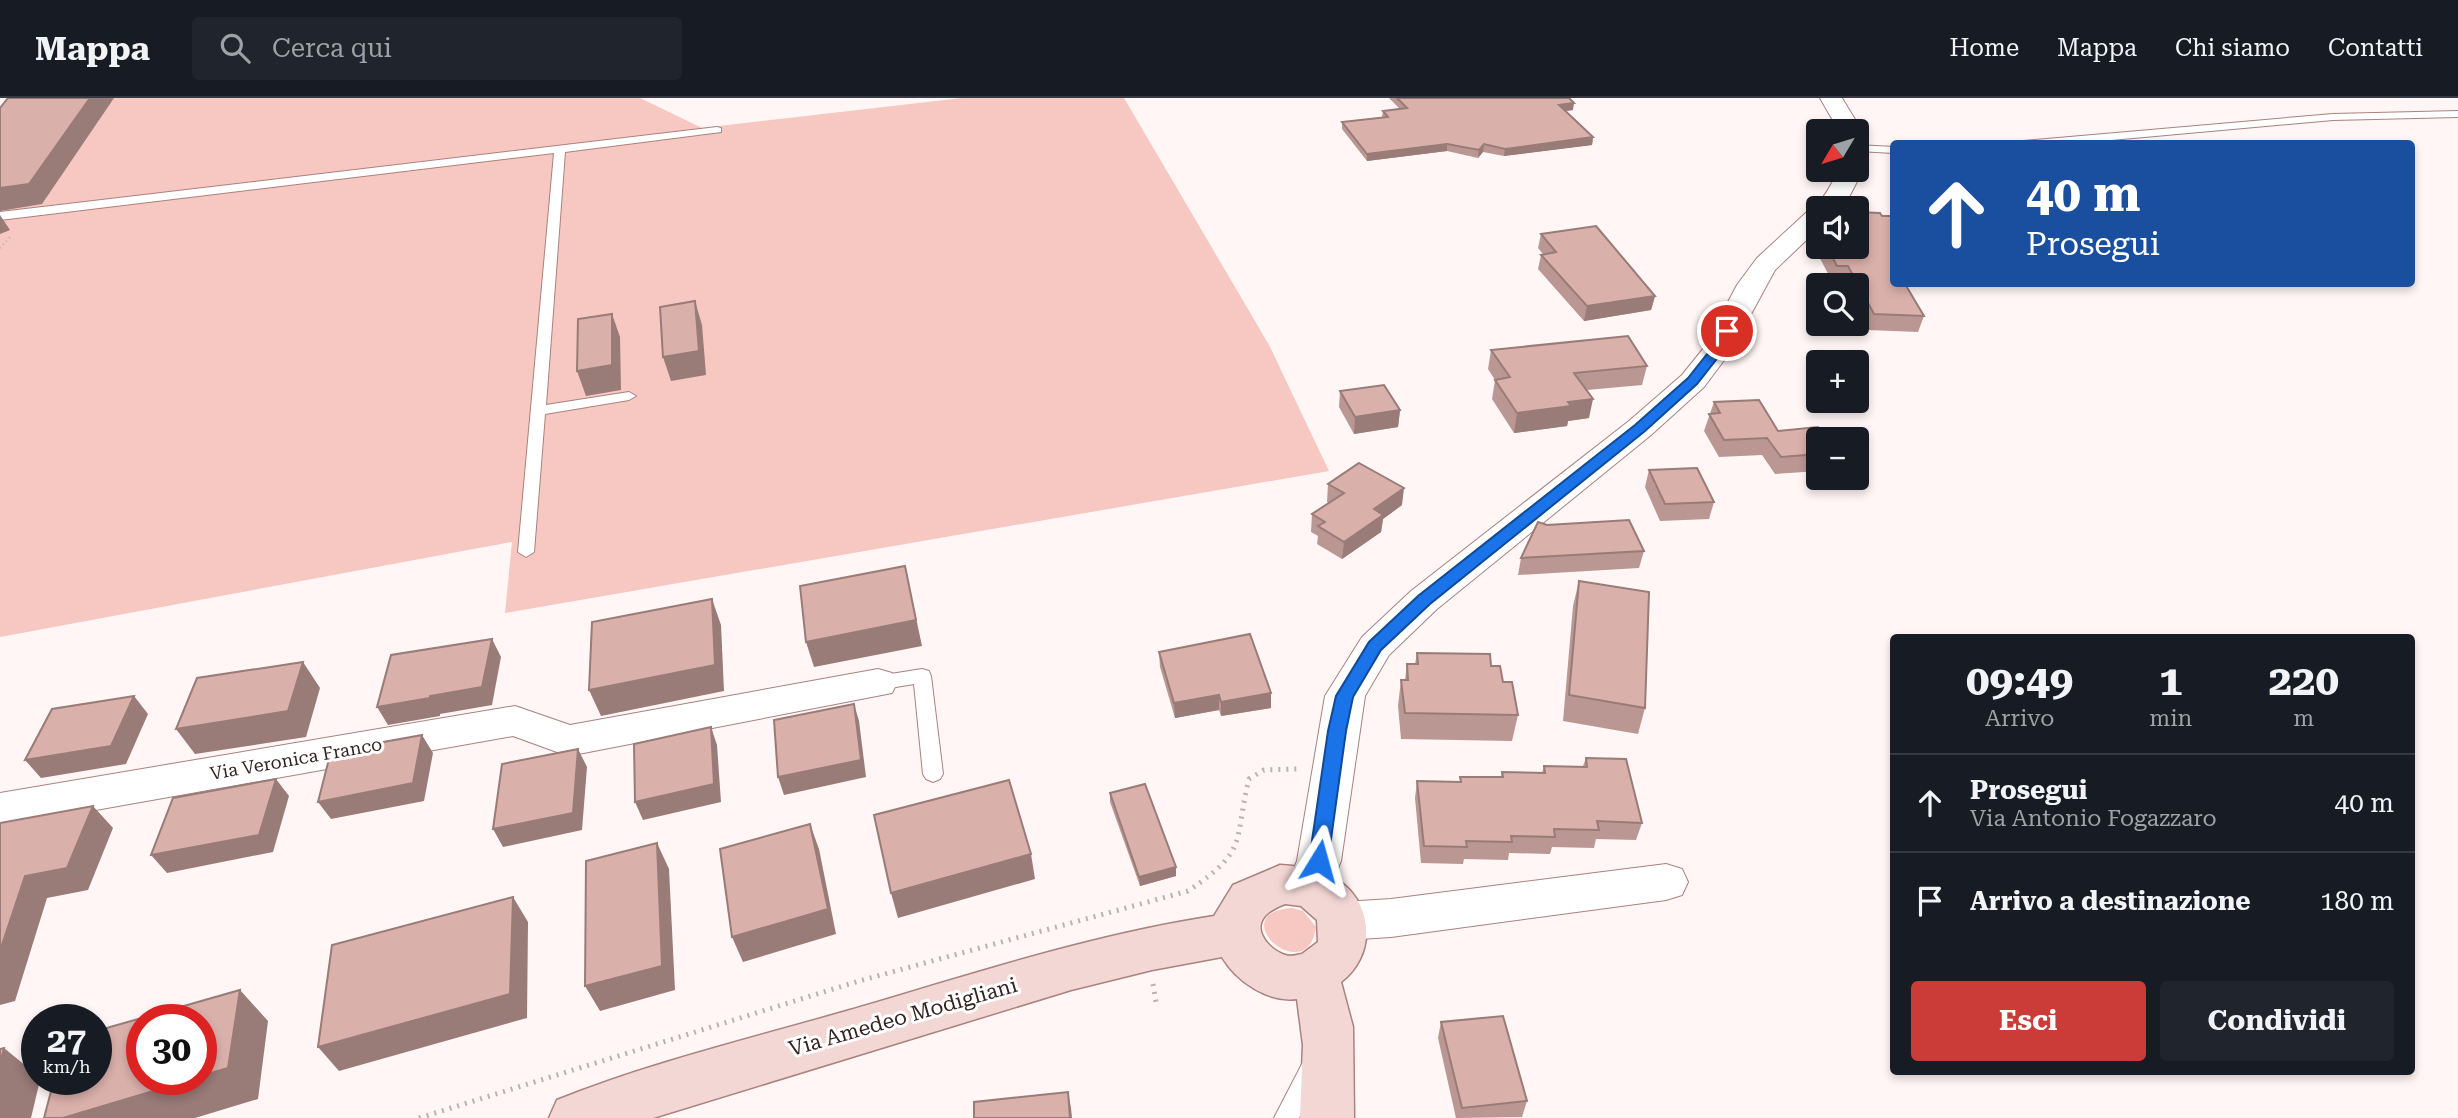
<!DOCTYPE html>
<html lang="it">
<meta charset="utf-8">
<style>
body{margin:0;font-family:"Roboto Serif",serif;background:#20242c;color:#f1f3f6;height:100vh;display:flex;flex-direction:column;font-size:26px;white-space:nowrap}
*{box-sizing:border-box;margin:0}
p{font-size:23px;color:#9ea1a6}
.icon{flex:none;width:38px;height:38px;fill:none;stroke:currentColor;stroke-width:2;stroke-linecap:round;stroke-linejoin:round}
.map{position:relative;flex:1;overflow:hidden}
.sheet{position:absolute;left:1890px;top:536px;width:525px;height:441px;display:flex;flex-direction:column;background:#171b24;border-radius:7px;box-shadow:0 4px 10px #0003}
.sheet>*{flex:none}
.hud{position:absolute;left:1890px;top:42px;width:525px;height:147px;border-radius:7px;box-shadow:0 4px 10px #0003;background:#1a4fa0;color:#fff;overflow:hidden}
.needle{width:46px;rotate:232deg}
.controls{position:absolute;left:1806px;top:21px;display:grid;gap:14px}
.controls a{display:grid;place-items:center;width:63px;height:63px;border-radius:7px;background:#171b24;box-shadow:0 4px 10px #0003;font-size:35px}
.speed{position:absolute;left:21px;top:906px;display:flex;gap:14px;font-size:35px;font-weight:700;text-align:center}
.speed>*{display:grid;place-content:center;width:91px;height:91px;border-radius:50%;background:#171b24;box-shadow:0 4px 10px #0003;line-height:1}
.speed small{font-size:18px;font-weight:400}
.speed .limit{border:10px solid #d22;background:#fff;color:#111}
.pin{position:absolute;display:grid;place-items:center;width:60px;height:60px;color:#fff;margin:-30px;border:4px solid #fff;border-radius:50%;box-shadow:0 2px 7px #0007}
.me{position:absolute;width:77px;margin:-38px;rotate:8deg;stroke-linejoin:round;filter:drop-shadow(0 0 5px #0008)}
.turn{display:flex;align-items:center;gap:24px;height:147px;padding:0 21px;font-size:32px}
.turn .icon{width:91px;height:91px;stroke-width:2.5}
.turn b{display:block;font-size:49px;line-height:60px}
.eta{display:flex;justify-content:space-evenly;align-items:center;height:119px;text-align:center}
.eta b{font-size:42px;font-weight:700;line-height:49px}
.action{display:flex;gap:14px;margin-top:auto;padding:14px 21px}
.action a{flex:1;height:80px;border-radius:7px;background:#cb3c39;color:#fff;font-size:28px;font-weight:700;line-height:80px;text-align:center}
.action a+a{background:#20242c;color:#f1f3f6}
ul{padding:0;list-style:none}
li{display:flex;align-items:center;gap:21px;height:98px;padding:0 21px;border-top:2px solid #363941}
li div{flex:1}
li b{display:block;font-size:26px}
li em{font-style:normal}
header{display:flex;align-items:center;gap:42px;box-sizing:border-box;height:98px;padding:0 35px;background:#171b24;border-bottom:2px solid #363941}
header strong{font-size:33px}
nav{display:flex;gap:38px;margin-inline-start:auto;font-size:24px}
.search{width:490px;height:63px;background:#20242c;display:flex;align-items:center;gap:18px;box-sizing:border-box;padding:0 24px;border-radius:7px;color:#9ea1a6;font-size:26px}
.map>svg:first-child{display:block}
.green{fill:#f7c7c1}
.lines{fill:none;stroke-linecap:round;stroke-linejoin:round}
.lane-casing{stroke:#aa827e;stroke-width:2}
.street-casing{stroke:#aa827e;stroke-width:2}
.secondary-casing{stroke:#aa827e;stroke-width:3}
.path-far1{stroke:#beb2b1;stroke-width:2.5;stroke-dasharray:1 3.5;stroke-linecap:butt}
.path{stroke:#beb2b1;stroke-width:5;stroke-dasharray:2 6;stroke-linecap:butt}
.lane{fill:#fff;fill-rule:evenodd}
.street{fill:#fff;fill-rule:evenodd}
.secondary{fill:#f3d7d5;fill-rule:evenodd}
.wall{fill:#bb9793}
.shaded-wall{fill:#997b78}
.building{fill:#dab0ab;stroke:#997b78;stroke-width:2}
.route{fill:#1a73e8;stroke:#114b97;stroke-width:2}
.labels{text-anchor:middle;stroke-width:6;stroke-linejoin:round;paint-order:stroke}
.street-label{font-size:18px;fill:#332321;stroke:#fff}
.near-street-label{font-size:21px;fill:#332321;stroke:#fff}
</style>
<header>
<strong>Mappa</strong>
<div class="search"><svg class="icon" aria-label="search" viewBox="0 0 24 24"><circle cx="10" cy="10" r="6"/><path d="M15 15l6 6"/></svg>Cerca qui</div>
<nav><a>Home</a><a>Mappa</a><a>Chi siamo</a><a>Contatti</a></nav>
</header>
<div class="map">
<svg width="2458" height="1020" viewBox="0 0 2458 1020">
<rect width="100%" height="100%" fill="#fff6f5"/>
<!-- green -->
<g class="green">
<polygon points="20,0 640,0 702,30 962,0 1124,0 1269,247 1329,373 505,515 512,444 0,539 0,25"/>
<path d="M1292,810l11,3 13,16c-9,64 -95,-14 -24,-19z"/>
</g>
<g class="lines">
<!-- lane casing -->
<g class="lane-casing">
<g id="lane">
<polygon points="2458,13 2458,19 2333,22 2067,46 2018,46 2023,43 2333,16"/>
<polygon points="717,29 721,30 721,34 565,54 546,307 629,294 636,298 629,302 545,316 534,454 526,459 518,454 554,55 0,122 0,114"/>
<polygon points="1857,47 1894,49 1894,55 1857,53"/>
<polygon points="922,571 929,573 931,578 943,676 940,681 933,684 926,681 923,676 914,586 878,592 871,590 869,585 871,580 878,578"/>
<polygon points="1311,961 1319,964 1323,972 1299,1020 1274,1020 1303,964"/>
</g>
</g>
<!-- street casing -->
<g class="street-casing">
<g id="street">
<polygon points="1820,0 1842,0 1862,33 1858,38 1857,33 1839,33"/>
<path d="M1857,66l6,6 -14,27 -9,11h-22v21l-43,41 -44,81 -27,36 -53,48 -214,174 -48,46 -24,41 -24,165 -17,40 -16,6 -16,-6 -6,-13 11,-27 28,-165 37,-59 49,-46 218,-170 53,-46 21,-26 34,-64 20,-27 52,-48c14,-7 22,-26 30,-40h18z"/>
<polygon points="878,571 892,575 897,585 892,595 568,658 513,638 0,729 0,695 515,608 570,627"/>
<polygon points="1666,766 1682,771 1688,784 1682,797 1666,802 1391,839 1343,842 1327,837 1320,823 1327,809 1343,804 1391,801"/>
</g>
</g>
<!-- secondary casing -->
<g class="secondary-casing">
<path id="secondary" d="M1280,767c21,1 45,5 62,18 33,26 32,74 -1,99l12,45 1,91h-54l3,-73 -6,-46c-29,4 -61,-18 -75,-42l-70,13 -81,20 -418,128h-104l8,-18c95,-38 196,-62 293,-90 120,-35 240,-75 364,-94l19,-31zM1285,806l16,2 16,14 1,22 -16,12c-6,1 -11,3 -17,1 -15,-5 -33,-24 -20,-39 5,-6 13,-9 20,-12z"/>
</g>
<!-- path-far1 -->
<polyline class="path-far1" points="0,150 11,138"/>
<!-- path -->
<g class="path">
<polyline points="1153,886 1156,904"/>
<path d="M419,1020l440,-137 329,-90c62,-42 45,-48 61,-112l15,-9 34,-1"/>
</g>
<!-- lane -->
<use href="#lane" class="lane"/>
<!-- street -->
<use href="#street" class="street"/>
<!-- secondary -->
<use href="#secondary" class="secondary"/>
</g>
<!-- wall -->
<g class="wall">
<polygon points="1389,0 1569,0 1573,12 1566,13 1593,39 1592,47 1504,58 1483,54 1478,60 1447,53 1367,63 1342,31 1342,24 1382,19 1383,13 1400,11"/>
<polygon points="1541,136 1655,198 1651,212 1584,223 1538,171 1541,157 1543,156 1538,150"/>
<polygon points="1818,147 1818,149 1857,149 1894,186 1926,186 1905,186 1924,218 1918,234 1868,232 1857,210 1857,187 1845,187 1843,184 1832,183 1816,153"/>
<polygon points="1491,252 1647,268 1642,287 1587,292 1589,320 1568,323 1567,328 1514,335 1492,301 1495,282 1488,271"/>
<polygon points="1340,293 1400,312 1398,329 1354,336 1339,309"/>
<polygon points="1714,304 1778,333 1818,341 1818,373 1775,376 1762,357 1719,359 1704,333"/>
<polygon points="1649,372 1714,404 1709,421 1660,423 1645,389"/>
<polygon points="1328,386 1402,407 1383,421 1381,434 1342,461 1317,446 1318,438 1311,434 1312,416 1329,405 1327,404"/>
<polygon points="1644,453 1639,470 1518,477 1521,460"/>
<polygon points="1579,483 1645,610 1638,636 1563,623 1573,508"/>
<polygon points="1159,554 1271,610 1221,618 1219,612 1175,620 1160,569"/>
<polygon points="1417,555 1491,568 1503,584 1518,617 1512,643 1401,641 1398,608 1401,582 1405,582 1407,566 1415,566"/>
<polygon points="1586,660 1642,725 1636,742 1596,741 1594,750 1552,749 1550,756 1509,755 1508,762 1464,761 1463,766 1421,765 1415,700 1417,683 1460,684 1460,679 1501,679 1502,674 1542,675 1544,668 1583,668"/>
<polygon points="1110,695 1176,769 1176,778 1140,788 1110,704"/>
<polygon points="1441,924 1527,1003 1522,1019 1456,1020 1438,940"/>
</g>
<!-- shaded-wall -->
<g class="shaded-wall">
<polygon points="90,0 114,0 42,106 0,113 0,90"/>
<polygon points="1574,5 1573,12 1558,14 1559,7"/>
<polygon points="1593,39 1592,47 1504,58 1505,51"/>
<polygon points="1447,46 1447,53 1367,63 1367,56"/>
<polygon points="1484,46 1483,54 1478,60 1479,52"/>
<polygon points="0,117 10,132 0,136"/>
<polygon points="1655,198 1651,212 1584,223 1587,208"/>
<polygon points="695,203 702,227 706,277 671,283 663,259"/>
<polygon points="612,216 620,239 621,292 586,298 577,273"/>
<polygon points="1593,301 1589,320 1568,323 1567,328 1514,335 1517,315 1568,304"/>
<polygon points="1400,312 1398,329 1354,336 1355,319"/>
<polygon points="1404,390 1402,407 1383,421 1381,434 1342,461 1344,444 1374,411"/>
<polygon points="905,468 922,548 814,569 806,544"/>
<polygon points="712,501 721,527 724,593 601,618 589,592"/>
<polygon points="492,541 501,559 492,607 440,616 440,618 388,627 377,609 430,598"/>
<polygon points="303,564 320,590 306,639 195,656 176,631"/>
<polygon points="1271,595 1271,610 1221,618 1221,604"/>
<polygon points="1219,597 1219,612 1175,620 1174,605"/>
<polygon points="134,598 148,616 126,666 41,680 25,662"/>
<polygon points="854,606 859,623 866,679 784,697 778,679"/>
<polygon points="711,629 717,647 721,704 643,722 635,704"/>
<polygon points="422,637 433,655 424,703 331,721 318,704"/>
<polygon points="578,651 587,669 582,732 503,749 493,731"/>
<polygon points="276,681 289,698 273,754 167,775 151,757"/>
<polygon points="93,708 113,730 88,792 47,800 15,903 0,907 0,853 25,778"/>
<polygon points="810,726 819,751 836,836 743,864 732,839"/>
<polygon points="657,745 669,771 675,892 600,913 585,888"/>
<polygon points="1031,756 1035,781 898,820 891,795"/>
<polygon points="1176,769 1176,778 1140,788 1139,779"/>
<polygon points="513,799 528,824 527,920 339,973 318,949"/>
<polygon points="240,892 268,923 258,1001 195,1020 63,1020 190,982 201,982 201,978"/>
<polygon points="4,950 37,977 37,982 40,982 31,1020 0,1020 0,966"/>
<polygon points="1068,994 1071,1010 1072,1020 1070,1020"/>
</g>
<!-- building -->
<g class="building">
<polygon points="8,0 90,0 29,86 0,90 0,10"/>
<polygon points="1397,0 1569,0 1574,5 1559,7 1593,39 1505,51 1484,46 1479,52 1447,46 1367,56 1342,24 1388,19 1383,13 1407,10"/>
<polygon points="1857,114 1880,115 1882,118 1891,118 1894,122 1894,186 1905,186 1924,218 1874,216 1848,168 1837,168 1827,149 1857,149"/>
<polygon points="1596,128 1655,198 1587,208 1541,157 1556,154 1541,136"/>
<polygon points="695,203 699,253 663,259 660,209"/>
<polygon points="612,216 612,267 577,273 578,221"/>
<polygon points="1628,238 1647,268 1574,275 1593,301 1568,304 1571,308 1517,315 1495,282 1510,279 1491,252"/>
<polygon points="1384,287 1400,312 1355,319 1340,293"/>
<polygon points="1759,302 1778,333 1818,329 1827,341 1818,341 1818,356 1781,359 1767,340 1724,342 1709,316 1720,315 1714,304"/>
<polygon points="1359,365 1404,390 1374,411 1383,417 1344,444 1318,428 1325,424 1312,416 1344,395 1328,386"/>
<polygon points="1697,370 1714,404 1665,406 1649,372"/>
<polygon points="1629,422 1644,453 1521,460 1538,424 1547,427"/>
<polygon points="905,468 916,522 806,544 800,488"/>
<polygon points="1579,483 1649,494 1645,610 1569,597"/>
<polygon points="712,501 715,567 589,592 592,524"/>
<polygon points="1250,536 1271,595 1221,604 1219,597 1174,605 1159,554"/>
<polygon points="492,541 482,589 430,598 430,600 377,609 391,557"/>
<polygon points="1417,555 1490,556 1491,568 1500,568 1503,584 1512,584 1518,617 1405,615 1401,582 1408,582 1407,566 1418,566"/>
<polygon points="303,564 288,613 176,631 197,580"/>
<polygon points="134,598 111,648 25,662 52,611"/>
<polygon points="854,606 861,662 778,679 774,622"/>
<polygon points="711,629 714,686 635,704 634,646"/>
<polygon points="422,637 413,685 318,704 330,657 366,650 367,647"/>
<polygon points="578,651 573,715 493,731 502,666"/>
<polygon points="1586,660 1626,661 1642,725 1597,723 1599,732 1554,731 1555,739 1511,738 1512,744 1466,743 1467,749 1424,748 1417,683 1461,684 1460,679 1503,679 1502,674 1545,675 1544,668 1587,669"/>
<polygon points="276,681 259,737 151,757 173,700"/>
<polygon points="1009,682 1031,756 891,795 874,717"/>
<polygon points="1145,686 1176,769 1139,779 1110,695"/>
<polygon points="93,708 67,770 25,778 0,853 0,725"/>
<polygon points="810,726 828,811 732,839 720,751"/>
<polygon points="657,745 662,868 585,888 586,763"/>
<polygon points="513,799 510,896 318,949 332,847"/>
<polygon points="240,892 228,970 201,978 201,922 142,922 142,982 190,982 63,1020 44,1020 54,982 96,982 96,933"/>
<polygon points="1503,918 1527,1003 1462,1010 1441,924"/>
<polygon points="4,950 0,966 0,951"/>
<polygon points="1068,994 1070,1020 974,1020 974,1004"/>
</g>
<!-- route -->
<polygon class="route" points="1727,230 1733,233 1723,253 1697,286 1645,333 1430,506 1381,552 1353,599 1346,633 1328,763 1325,769 1319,771 1312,769 1309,763 1328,633 1336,598 1369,544 1418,498 1635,327 1688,280 1711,251 1722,231"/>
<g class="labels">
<!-- street labels -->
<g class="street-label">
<text transform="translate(296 661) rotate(-10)" y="6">Via Veronica Franco</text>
</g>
<!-- near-street labels -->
<g class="near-street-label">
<text transform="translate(903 919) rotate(-16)" y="7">Via Amedeo Modigliani</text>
</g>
</g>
</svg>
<div class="controls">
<a><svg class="needle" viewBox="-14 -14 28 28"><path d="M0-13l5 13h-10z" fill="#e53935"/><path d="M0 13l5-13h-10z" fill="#9ea1a6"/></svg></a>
<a><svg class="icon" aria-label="sound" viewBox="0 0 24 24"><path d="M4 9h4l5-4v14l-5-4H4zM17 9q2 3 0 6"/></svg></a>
<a><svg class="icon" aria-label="search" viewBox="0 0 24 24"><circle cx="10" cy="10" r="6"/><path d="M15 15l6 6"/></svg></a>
<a>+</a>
<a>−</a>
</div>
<div class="speed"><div>27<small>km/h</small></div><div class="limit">30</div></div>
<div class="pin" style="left:1727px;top:233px;background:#d93025"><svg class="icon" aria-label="arrive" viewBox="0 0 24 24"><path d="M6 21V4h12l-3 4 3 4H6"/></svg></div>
<svg class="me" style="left:1319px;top:763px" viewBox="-20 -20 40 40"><path d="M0-17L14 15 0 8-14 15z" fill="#1a73e8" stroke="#fff" stroke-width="4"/></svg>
<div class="hud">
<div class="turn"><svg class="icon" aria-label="ahead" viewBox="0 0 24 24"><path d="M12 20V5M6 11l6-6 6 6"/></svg><div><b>40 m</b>Prosegui</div></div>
</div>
<section class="sheet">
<div class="eta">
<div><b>09:49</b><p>Arrivo</p></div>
<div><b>1</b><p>min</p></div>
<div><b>220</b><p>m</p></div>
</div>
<ul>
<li><svg class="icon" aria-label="ahead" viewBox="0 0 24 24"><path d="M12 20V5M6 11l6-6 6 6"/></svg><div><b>Prosegui</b><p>Via Antonio Fogazzaro</p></div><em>40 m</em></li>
<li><svg class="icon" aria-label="arrive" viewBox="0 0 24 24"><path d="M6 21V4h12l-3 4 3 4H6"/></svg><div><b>Arrivo a destinazione</b></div><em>180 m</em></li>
</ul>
<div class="action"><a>Esci</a><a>Condividi</a></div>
</section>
</div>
